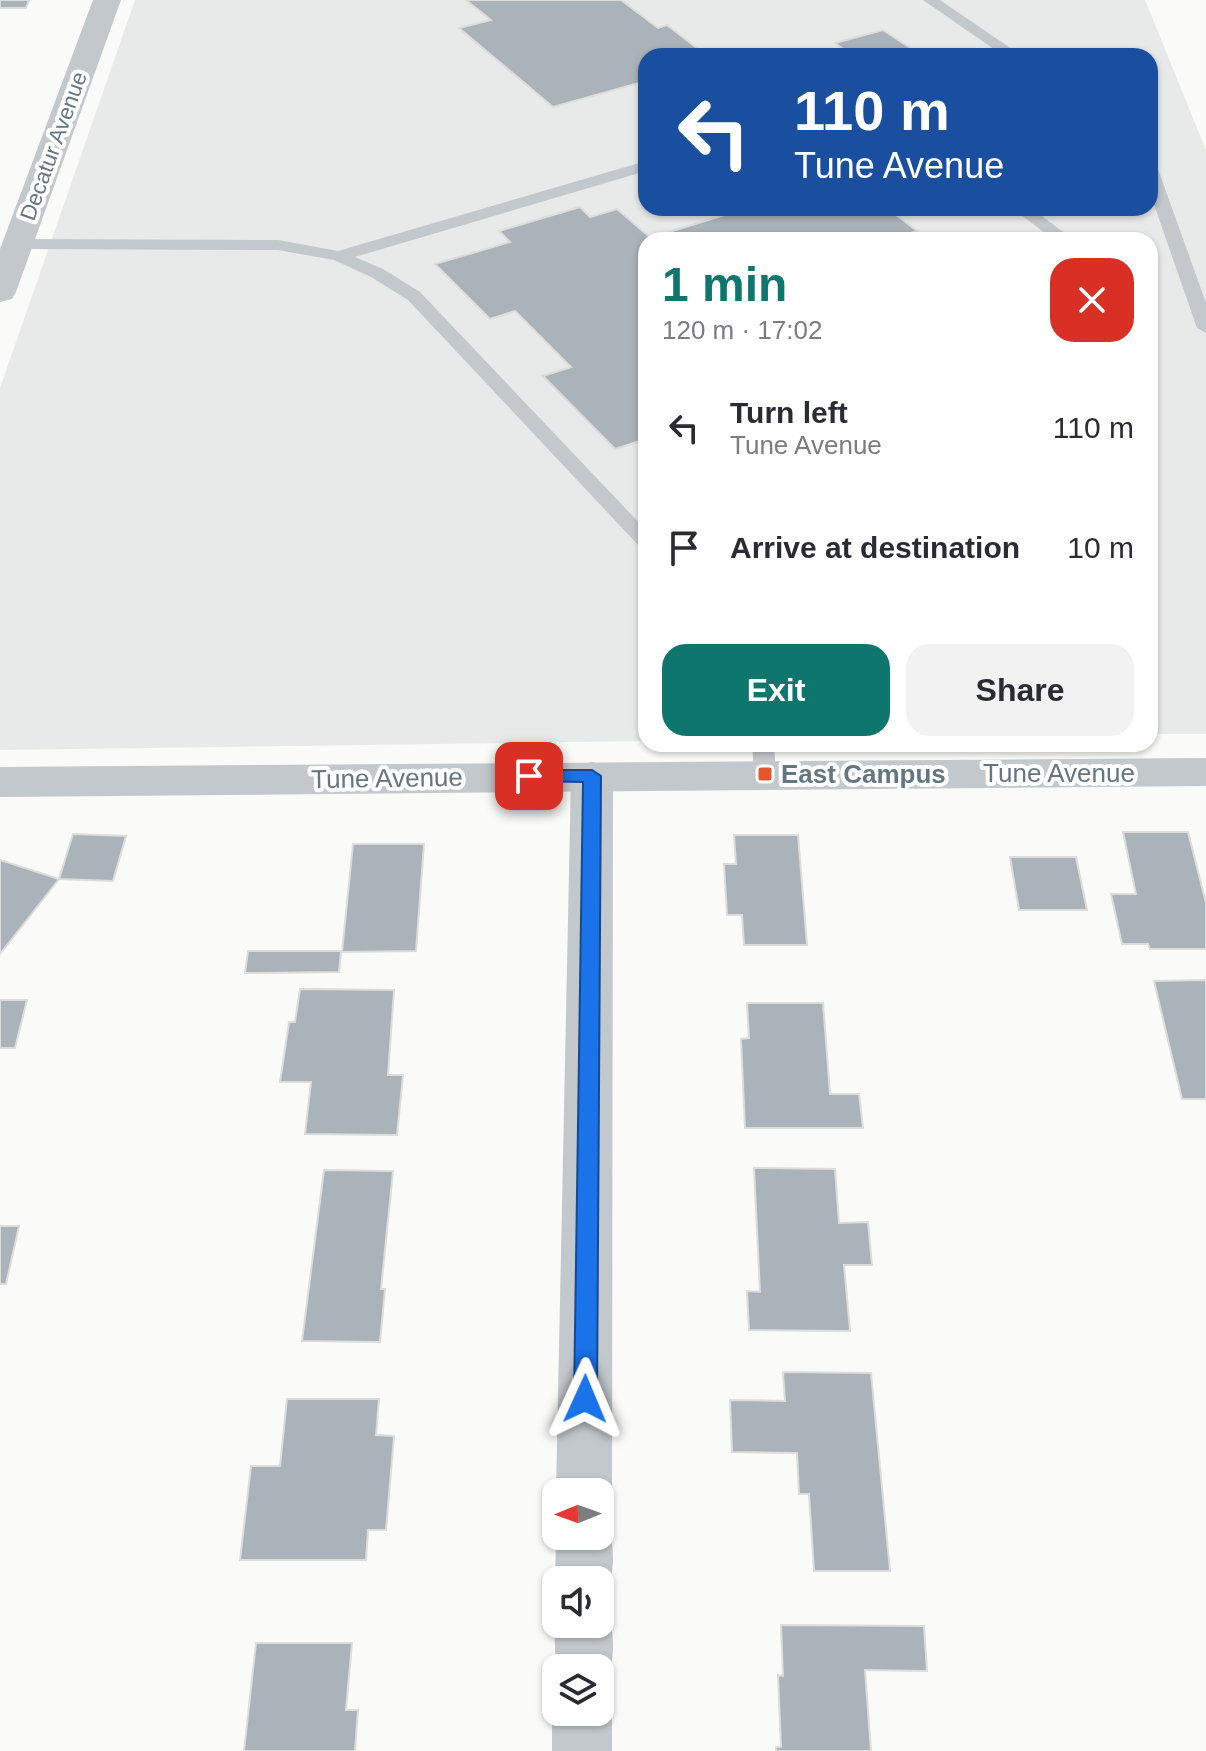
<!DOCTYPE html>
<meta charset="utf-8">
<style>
body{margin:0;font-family:Helvetica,sans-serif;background:#f2f2f3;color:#2b2b33;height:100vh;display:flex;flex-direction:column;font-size:30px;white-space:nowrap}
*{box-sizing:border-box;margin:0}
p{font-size:26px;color:#7c7c81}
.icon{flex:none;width:44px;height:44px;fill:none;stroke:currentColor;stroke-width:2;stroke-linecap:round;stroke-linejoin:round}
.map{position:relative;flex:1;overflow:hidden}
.panel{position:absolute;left:638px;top:232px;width:520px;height:520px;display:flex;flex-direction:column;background:#fff;border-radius:24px;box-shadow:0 2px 6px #0004}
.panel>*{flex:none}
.hud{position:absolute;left:638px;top:48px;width:520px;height:168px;border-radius:24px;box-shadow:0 2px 6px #0004;background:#1a4fa0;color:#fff;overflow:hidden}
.needle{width:52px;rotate:269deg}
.controls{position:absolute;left:542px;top:1478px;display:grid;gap:16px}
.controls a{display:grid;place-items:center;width:72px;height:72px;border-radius:16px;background:#fff;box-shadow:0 2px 6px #0004;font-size:40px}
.pin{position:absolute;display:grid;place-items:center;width:68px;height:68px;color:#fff;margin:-34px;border-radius:16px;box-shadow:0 4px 12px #0006}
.me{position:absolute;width:88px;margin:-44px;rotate:1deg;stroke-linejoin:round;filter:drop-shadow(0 0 6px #0008)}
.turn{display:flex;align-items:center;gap:28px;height:168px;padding:0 24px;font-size:36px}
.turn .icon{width:104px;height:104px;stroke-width:2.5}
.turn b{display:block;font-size:56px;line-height:68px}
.round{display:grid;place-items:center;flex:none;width:84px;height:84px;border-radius:24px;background:#f2f2f3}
.summary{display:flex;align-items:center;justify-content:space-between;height:136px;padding:0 24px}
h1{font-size:48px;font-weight:800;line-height:60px;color:#0f766e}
.button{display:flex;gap:16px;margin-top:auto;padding:16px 24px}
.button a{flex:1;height:92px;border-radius:24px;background:#0f766e;color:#fff;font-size:32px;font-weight:800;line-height:92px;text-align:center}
.button a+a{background:#f2f2f3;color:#2b2b33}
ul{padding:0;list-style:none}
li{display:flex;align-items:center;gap:24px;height:120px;padding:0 24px}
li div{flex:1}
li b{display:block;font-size:30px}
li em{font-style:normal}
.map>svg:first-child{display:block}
.built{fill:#e8e9e9;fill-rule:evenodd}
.building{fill:#aab3b9;stroke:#dcdcda;stroke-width:2}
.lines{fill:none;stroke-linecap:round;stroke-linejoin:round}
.service{fill:#c3c8cc;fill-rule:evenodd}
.minor{fill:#c3c8cc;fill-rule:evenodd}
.tertiary{fill:#c3c8cc;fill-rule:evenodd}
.route{fill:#1a73e8;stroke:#114b97;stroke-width:2}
.poi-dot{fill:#e4572e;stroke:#fff;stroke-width:3}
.labels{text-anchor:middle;stroke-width:8;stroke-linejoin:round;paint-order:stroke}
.far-street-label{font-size:22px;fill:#657683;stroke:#fff}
.street-label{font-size:26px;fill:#657683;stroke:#fff}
.poi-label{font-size:26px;font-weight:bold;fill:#657683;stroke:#fff;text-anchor:start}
</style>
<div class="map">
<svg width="1206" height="1751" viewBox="0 0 1206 1751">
<rect width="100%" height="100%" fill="#fafaf8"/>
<!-- built -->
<path class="built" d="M135,0h1010l61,150v584h-56v-494h-504v501l-646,9v-362zM646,56h504v152h-504z"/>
<!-- building -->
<g class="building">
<polygon points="0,0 29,0 26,8 0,8"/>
<polygon points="466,0 621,0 658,28 667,25 698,49 672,56 646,56 646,63 641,64 646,68 646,81 553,107 459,28 491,20"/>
<polygon points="883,30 922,56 853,56 835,43"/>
<polygon points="580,207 590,217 617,209 653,240 646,240 646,439 615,449 543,376 571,367 515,311 490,319 435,264 510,242 499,231"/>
<polygon points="748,208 887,208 917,231 888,240 678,240 669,232"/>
<polygon points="1123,832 1188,832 1206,903 1206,949 1150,949 1148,944 1122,944 1111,894 1136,894"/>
<polygon points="73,834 126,836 113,881 59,879"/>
<polygon points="734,835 798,835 807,945 744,945 742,915 727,915 724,864 736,864"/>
<polygon points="353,844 424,844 416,951 342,952"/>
<polygon points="1010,857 1076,857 1087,910 1019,910"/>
<polygon points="0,860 59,879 0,954"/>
<polygon points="248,951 341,951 339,972 245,973"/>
<polygon points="1206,980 1206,1099 1182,1099 1154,981"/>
<polygon points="300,989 394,990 388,1075 403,1075 397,1135 305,1134 311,1082 280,1082 289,1022 295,1022"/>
<polygon points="0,1000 27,1000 15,1048 0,1048"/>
<polygon points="747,1003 823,1003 830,1094 859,1094 863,1128 745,1128 741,1039 749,1038"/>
<polygon points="754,1168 835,1169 839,1223 868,1222 872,1265 844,1265 850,1331 749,1330 747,1291 760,1292"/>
<polygon points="324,1170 393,1171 381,1289 385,1289 380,1342 302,1341"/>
<polygon points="0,1226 19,1226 6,1284 0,1284"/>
<polygon points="783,1372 871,1373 890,1571 814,1571 809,1494 799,1494 797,1453 732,1452 730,1400 785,1401"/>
<polygon points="287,1399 379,1399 376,1435 394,1436 386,1530 368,1530 366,1560 240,1560 251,1466 280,1466"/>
<polygon points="781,1625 924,1626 927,1671 865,1670 871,1751 776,1751 776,1747 781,1747 778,1675 783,1676"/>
<polygon points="256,1643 352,1643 346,1710 358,1710 355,1751 244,1751"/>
</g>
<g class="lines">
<!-- service -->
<g class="service">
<polygon points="923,0 940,0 1022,56 1004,56"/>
<polygon points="646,161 646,171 355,257 383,269 420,292 646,530 646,548 639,546 408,300 371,277 334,260 278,250 17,249 8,244 17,239 278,240 338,251"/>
<polygon points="1150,164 1158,169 1206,303 1206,333 1197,328 1150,193"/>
<polygon points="1012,208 1031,208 1074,240 1054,240"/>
<polygon points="752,744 774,744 776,774 773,780 757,780 754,774"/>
</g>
<!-- minor -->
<g class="minor">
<polygon points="93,0 121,0 16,292 12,299 0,302 0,249"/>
<polygon points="592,762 607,766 613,776 612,1492 604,1510 600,1512 600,1492 556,1492 571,776 577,766"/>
<path d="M600,1516l4,1c12,27 12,55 0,82l-4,2v-21h-45l1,-45 44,1z"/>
<path d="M600,1603l4,1c12,28 12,56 0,84l-4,2 12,22v39h-60v-39l4,-10v10h44v-44h-44v6l-2,-50 2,-5v5h44z"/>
</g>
<!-- tertiary -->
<polygon class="tertiary" points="1206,758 1206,786 0,797 0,767"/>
</g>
<!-- route -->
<polygon class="route" points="529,770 592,770 601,776 597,1399 593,1406 585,1409 577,1406 574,1399 583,782 523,781 521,776"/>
<!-- markers -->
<rect class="poi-dot" x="757" y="766" width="16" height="16" rx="4"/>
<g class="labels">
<!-- far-street labels -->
<g class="far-street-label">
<text transform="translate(53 146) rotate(-70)" y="8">Decatur Avenue</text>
</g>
<!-- street labels -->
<g class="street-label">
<text x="1059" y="782">Tune Avenue</text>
<text transform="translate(387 778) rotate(-1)" y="9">Tune Avenue</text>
</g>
<!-- poi labels -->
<g class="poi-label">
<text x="781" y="783">East Campus</text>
</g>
</g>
</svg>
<div class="controls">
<a><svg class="needle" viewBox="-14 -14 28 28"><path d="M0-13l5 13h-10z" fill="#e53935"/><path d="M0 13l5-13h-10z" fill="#7c7c81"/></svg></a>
<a><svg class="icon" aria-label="sound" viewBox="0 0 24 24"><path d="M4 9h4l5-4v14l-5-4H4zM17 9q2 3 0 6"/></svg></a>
<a><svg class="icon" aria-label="layers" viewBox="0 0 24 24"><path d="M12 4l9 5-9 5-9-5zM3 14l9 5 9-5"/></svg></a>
</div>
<div class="pin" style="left:529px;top:776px;background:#d93025"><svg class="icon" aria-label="arrive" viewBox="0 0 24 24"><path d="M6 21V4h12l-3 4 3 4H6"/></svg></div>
<svg class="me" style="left:585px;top:1399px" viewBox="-20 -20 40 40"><path d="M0-17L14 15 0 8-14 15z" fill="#1a73e8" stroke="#fff" stroke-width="4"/></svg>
<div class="hud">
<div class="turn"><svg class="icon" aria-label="left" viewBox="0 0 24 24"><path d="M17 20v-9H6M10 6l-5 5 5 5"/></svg><div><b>110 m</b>Tune Avenue</div></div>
</div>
<section class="panel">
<div class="summary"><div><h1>1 min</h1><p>120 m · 17:02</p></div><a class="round" style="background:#d93025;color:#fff"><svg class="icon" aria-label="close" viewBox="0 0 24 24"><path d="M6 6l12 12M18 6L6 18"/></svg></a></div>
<ul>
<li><svg class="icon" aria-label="left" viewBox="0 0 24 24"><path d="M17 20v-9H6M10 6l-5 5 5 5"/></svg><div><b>Turn left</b><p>Tune Avenue</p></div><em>110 m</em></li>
<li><svg class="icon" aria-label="arrive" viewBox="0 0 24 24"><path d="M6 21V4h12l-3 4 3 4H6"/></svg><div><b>Arrive at destination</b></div><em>10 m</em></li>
</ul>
<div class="button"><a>Exit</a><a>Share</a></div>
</section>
</div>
